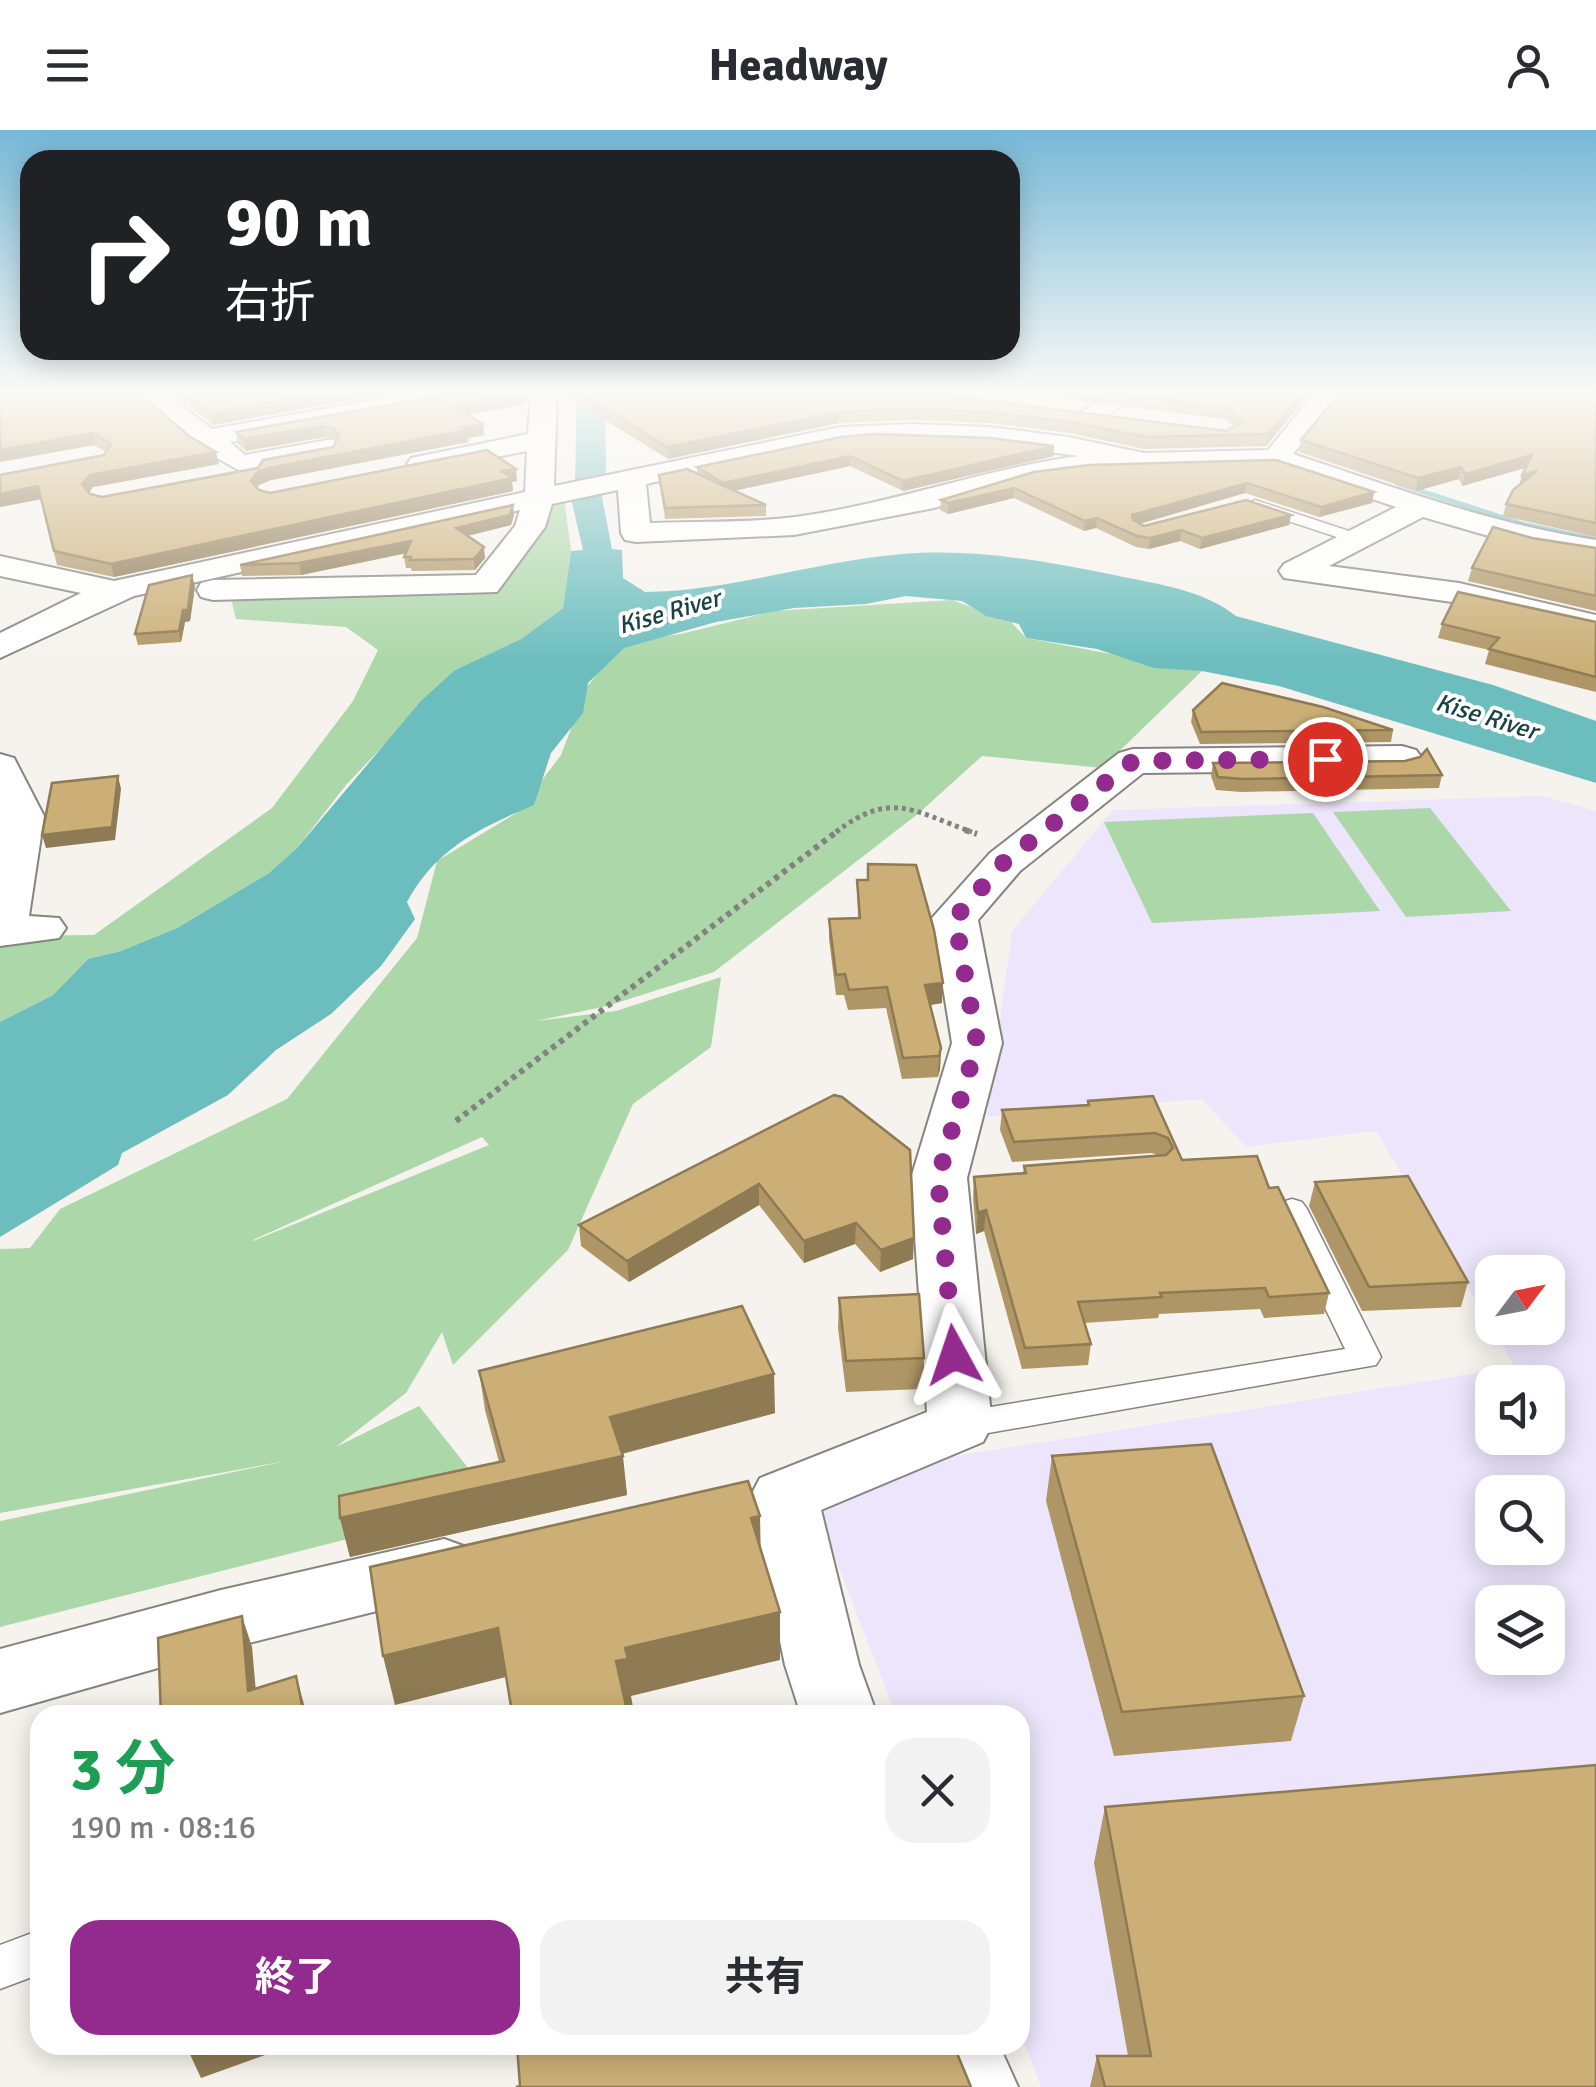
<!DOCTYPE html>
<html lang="ja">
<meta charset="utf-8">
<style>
body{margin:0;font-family:Signika,"Noto Sans JP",sans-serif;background:#f2f2f3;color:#2b2b33;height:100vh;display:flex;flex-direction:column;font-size:38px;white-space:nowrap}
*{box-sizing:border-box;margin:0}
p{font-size:32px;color:#7c7c81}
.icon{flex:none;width:55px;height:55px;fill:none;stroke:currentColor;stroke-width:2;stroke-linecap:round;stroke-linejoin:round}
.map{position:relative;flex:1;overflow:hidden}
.side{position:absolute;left:30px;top:1575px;width:1000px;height:350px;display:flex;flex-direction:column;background:#fff;border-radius:30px;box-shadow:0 5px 25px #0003}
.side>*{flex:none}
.hud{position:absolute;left:20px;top:20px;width:1000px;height:210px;border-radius:30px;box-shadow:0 5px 25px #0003;background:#202124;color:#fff;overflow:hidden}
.needle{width:65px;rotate:58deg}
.fabs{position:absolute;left:1475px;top:1125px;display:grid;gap:20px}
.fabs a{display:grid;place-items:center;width:90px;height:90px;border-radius:20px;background:#fff;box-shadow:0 5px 25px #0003;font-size:50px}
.pin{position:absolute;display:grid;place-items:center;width:85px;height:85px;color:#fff;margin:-42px;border:5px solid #fff;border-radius:50%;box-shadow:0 2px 10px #0007}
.me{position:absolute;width:110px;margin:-55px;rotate:355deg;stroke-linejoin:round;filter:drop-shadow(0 0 8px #0008)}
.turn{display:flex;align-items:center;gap:35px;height:210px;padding:0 40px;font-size:45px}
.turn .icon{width:130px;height:130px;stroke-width:2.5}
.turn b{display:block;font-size:70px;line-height:85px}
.round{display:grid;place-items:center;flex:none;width:105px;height:105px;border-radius:30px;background:#f2f2f3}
.overview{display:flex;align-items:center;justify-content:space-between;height:170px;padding:0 40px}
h1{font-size:60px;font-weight:700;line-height:75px;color:#1e9e55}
.primary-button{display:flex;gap:20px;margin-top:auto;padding:20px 40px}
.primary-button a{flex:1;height:115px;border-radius:30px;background:#932a8e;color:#fff;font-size:40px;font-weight:700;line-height:115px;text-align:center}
.primary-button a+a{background:#f2f2f3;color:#2b2b33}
header{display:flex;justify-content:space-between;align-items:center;height:130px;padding:0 40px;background:#fff;font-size:45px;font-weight:700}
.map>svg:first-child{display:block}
.commercial{fill:#ece5fb;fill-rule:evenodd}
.green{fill:#acd7a9;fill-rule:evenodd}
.water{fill:#6bbdbe}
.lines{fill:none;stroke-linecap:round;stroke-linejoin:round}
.stream{fill:#6bbdbe;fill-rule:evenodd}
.lane-casing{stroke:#86847f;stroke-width:3}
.street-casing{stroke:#86847f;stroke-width:4}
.path-far1{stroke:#83827e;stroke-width:5;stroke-dasharray:4 4;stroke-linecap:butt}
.path{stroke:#83827e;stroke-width:6;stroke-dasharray:5 5;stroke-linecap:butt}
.lane{fill:#fff;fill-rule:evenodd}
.street{fill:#fff;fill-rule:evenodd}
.wall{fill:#af9666}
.shaded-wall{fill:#8e7a53}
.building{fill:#cbaf77;stroke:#8e7a53;stroke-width:2.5}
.route{stroke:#932a8e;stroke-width:18;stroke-dasharray:0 32.4}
.labels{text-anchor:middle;stroke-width:8;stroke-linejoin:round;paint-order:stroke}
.far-water-label{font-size:25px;font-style:italic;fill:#1a4242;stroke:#fff}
</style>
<header><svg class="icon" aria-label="menu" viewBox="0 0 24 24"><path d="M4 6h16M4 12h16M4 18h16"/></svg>Headway<svg class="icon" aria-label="person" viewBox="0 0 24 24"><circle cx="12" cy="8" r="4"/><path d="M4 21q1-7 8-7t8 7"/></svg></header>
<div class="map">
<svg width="1596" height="1957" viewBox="0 0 1596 1957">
<rect width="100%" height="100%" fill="#f6f3ee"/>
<!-- commercial -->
<path class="commercial" d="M1543,666l53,15v1276h-555l-21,-55v-317h-124l-79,-204 139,-55 559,-89 -139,-236 -130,16 -44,-48 -215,18 25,-186 101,-121zM1492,1142h56v56h-56zM1492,1252h56v56h-56zM1492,1362h56v56h-56zM1492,1472h56v56h-56z"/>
<!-- green -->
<g class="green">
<polygon points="564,367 571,421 563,478 521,509 455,540 346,655 297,718 269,743 177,798 121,821 88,829 53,865 0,892 0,806 94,805 272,678 353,571 378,520 346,497 236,489 229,460 484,455 537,373"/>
<path d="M952,470l59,22 15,16 176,33 -100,97 -120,-12 -63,57 -205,159 -107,34 -71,15 80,-10 105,-34 -10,70 -78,57 -65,146 -115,115 -11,-33 -36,61 -70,54 83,-41 50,63 -15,43 -454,115v-106l286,-60 -286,52v-264l30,-1 30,-39 227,-110 130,-161 20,-77 81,-49 43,-57 26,-68 36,-46 58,-7 93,-23zM482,1007l7,8 -236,96v-1z"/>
<polygon points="1430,678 1511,781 1406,787 1333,682"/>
<polygon points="1313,683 1380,781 1152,793 1104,692"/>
</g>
<!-- water -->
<path class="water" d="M577,260h28l1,85 -6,12 12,62 10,1 1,28 22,14c86,-1 172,-31 257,-38 74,-6 141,7 212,21 42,9 88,14 122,41l257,69 103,36v62l-317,-97 -77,-15 -48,-3 -57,-19 -71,-11 -7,-14 -33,-8 -24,-15 -56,-5 -40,8 -72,4 -78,14 -92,26 -36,35 -5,30 -32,40 -17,52c-54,23 -98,43 -127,97l8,17 -34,47 -50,48 -55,36 -48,45 -106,58 -4,12 -118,72v-215l53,-27 35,-36 33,-8 56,-23 92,-55 28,-25 124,-147 34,-31 66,-31 42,-31 8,-57 12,-1 -13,-56 5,-11z"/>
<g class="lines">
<!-- stream -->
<polygon class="stream" points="1398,351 1524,392 1596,407 1596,413 1519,396 1395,355 1395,351"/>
<!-- lane casing -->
<g class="lane-casing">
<g id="lane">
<polygon points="1255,370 1364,406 1366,409 1352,412 1249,378 1247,375"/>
<polygon points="1292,1069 1302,1072 1307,1079 1381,1227 1376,1235 960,1308 948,1304 943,1295 948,1286 960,1282 1345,1219 1277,1079 1282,1072"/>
<polygon points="40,1800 40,1844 0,1859 0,1815"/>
</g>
</g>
<!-- street casing -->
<g class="street-casing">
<g id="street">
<polygon points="131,260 161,260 212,299 429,260 448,260 453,266 440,274 230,312 245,325 333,309 347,317 333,325 242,342 194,315"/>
<path d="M531,260h26l-3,96 286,-59 72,-3 78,3 78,10 76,16 124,-3 49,-60h27l-51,64c100,33 198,70 303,86v18l-66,-10 -107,-31 -94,49 130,17 137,32v20l-137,-32 -175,-25 -5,-7 5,-7 112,-57 -121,-41 -187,5 -56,8 -98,29 -140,27 -158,7 -11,-2 -4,-7 -3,-43 -66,14 -7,23 -48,65 -284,8 -12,-3 -4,-7 4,-7 12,-3 263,-5 39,-49 5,-16 -386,86 -134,62v-25l81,-40 -81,-17v-20l114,25 411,-89 2,-41 -106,21 -10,-2 -4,-6 4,-6 10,-2 107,-22zM875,310l115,4 89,12c-96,13 -187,48 -284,61 -47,6 -97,4 -145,6l-4,-39 194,-41z"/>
<polygon points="1114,260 1146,260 1099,291 1081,291 1077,285"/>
<polygon points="1402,616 1416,620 1422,628 1416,636 1402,640 1143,643 1020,741 978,790 1002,913 967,1048 992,1295 983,1312 821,1380 859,1535 877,1585 801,1585 785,1535 750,1367 760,1348 927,1282 911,1048 952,913 932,788 990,723 1119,623 1133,619"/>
<polygon points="0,624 14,628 44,686 29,786 59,788 66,798 59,808 0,816"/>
<polygon points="444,1409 469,1418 479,1438 469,1458 221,1520 0,1583 0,1519 221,1460"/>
<polygon points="909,1915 999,1915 1018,1957 927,1957"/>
</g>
</g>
<!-- path-far1 -->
<path class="path-far1" d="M836,702c55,-42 77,-21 136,0"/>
<!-- path -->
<g class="path">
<polyline points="965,700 977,704"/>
<polyline points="456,991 839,700"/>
</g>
<!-- lane -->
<use href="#lane" class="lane"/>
<!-- street -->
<use href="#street" class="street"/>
</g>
<!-- wall -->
<g class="wall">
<polygon points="0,260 219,334 93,357 89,363 102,367 258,338 333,317 336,311 325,307 246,321 238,314 236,302 526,274 469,285 484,305 468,308 469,312 271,350 259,355 257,358 259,360 270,363 517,351 512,352 513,361 114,447 57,435 41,369 0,377 104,325 106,322"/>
<polygon points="168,260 406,260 213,295"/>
<polygon points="560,260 905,260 1226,301 1234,296 1225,289 999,260 1312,260 1266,316 1144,319 1069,303 990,293 912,290 839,293 668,329 566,266 561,267"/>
<polygon points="1596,260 1596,407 1503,386 1506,374 1519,355 1525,338 1462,356 1459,349 1416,361 1299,322 1301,310"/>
<polygon points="841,307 1054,316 1054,326 903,361 850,336 734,361 766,375 766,386 665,389 659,345 697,344 697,337"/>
<polygon points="1089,335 1374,362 1372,373 1319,387 1245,363 1140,394 1144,396 1291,385 1289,395 1200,419 1180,411 1149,419 1136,417 1096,398 1084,401 1014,368 948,384 940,380 941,370"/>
<polygon points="514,385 511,395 468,406 485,428 475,440 412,441 411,438 406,438 404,427 406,423 301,445 242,446 240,435"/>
<polygon points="1532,408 1596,418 1596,481 1468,451 1472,438"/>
<polygon points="195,456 190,491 185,492 181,512 138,515 135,504"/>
<polygon points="1596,492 1596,562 1485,534 1489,520 1438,508 1442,494"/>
<polygon points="1193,580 1393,600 1391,612 1200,614 1191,592"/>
<polygon points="1213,633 1442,645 1439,658 1241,662 1216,660 1211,646"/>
<polygon points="857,750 942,873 930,875 941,918 940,939 938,947 902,949 886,878 848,880 844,865 836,865 829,809 829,789 858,788"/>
<polygon points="834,965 913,1129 880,1142 855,1114 804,1133 759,1075 629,1152 581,1116 579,1095"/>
<polygon points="1153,966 1182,1030 1269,1058 1329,1163 1324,1184 1264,1188 1260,1179 1159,1184 1158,1188 1084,1193 1091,1214 1088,1235 1022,1239 984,1101 976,1104 973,1068 974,1047 1023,1043 1024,1036 1159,1026 1152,1023 1012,1032 1000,1000 1002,980 1087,975 1088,971"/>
<polygon points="1315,1052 1468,1152 1461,1177 1362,1181 1309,1076"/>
<polygon points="839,1168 924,1228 922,1259 846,1262 838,1198"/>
<polygon points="479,1241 775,1283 622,1324 627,1365 350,1427 340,1388 499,1332 485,1280"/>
<polygon points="1052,1326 1304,1566 1291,1611 1114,1626 1046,1371"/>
<polygon points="1105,1677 1596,1957 1090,1957 1097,1926 1128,1926 1094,1733"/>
</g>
<!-- shaded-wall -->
<g class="shaded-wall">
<polygon points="341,260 406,260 213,295 211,283"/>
<polygon points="526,260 530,260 526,274 455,287 454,276"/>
<polygon points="560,260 566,260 566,266 561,267"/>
<polygon points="1305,260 1312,260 1266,316 1268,304"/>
<polygon points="839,282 839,293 668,329 667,317"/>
<polygon points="483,294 484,305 468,308 469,312 271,350 259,355 253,363 251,351 257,342 269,338"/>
<polygon points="323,296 325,307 246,321 244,309"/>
<polygon points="93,303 95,315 0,332 0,320"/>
<polygon points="1054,316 1054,326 903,361 903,351"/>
<polygon points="216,322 219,334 93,357 85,367 82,354 90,345"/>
<polygon points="1532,325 1529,337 1462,356 1465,344"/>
<polygon points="850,326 850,336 723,363 723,353"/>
<polygon points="1461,337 1459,349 1416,361 1418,348"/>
<polygon points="516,339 517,351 512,352 513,361 114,447 111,434"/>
<polygon points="1537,341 1519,357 1522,345"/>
<polygon points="1247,353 1245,363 1131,396 1132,385"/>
<polygon points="38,356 42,369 0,377 0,364"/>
<polygon points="1014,358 1014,368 948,384 948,373"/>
<polygon points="1374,362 1372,373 1319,387 1321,377"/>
<polygon points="513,375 514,385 511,395 457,408 456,398"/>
<polygon points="1291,385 1289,395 1200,419 1202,408"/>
<polygon points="1097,388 1096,398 1084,401 1085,391"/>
<polygon points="1181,400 1180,411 1149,419 1150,408"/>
<polygon points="411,411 412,422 301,445 299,433"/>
<polygon points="484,417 485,428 475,440 474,429"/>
<polygon points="192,445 195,456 190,491 185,492 181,512 179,501"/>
<polygon points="118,646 121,659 115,710 46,718 42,705"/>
<polygon points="943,853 942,873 924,876 925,855"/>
<polygon points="941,918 940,939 938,947 939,926"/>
<polygon points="759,1054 759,1075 629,1152 627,1131"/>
<polygon points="986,1080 984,1101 976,1104 978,1083"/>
<polygon points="856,1093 855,1114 804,1133 804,1111"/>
<polygon points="914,1108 913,1129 880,1142 881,1120"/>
<polygon points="774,1244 775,1283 613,1326 610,1287"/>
<polygon points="623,1326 627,1365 350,1427 340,1388"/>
<polygon points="760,1386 761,1435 751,1388"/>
<polygon points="780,1482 780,1530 631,1566 633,1577 621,1580 616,1531 625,1518"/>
<polygon points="242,1486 252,1517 258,1585 248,1561"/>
<polygon points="498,1498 506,1547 395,1575 383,1526"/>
<polygon points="296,1546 307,1585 304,1585"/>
<polygon points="202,1915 293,1915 201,1948 188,1920"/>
</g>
<!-- building -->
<g class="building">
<polygon points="0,260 136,260 189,306 216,322 90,345 82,354 90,364 102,367 258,338 263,330 333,317 339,305 333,298 323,296 244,309 236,302 439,266 450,260 526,260 525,262 454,276 483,294 463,297 467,300 269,338 257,342 251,351 259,360 270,363 487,320 516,339 502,341 512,348 111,434 54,421 38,356 0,364 0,345 104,325 111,314 93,303 0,320"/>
<polygon points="180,260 341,260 211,283"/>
<polygon points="574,260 905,260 1226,301 1243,291 1227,278 1088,260 1305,260 1268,304 1146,307 1070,292 991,282 912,279 839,282 667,317"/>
<polygon points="1342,260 1596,260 1596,393 1506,374 1513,360 1537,341 1522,345 1532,325 1465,344 1461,337 1418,348 1301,310"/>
<polygon points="875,304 990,308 1054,316 903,351 850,326 723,353 697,337 841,307"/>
<polygon points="1276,330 1374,362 1321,377 1247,353 1132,385 1133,390 1144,396 1246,370 1291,385 1202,408 1181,400 1150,408 1137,406 1097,388 1085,391 1014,358 948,373 941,370 1034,342 1089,335"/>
<polygon points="687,339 766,375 665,378 659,345"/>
<polygon points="513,375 510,385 456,398 484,417 474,429 410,430 411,427 404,427 411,411 299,433 240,435"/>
<polygon points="1493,397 1532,408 1596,418 1596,466 1472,438"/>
<polygon points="192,445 188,480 183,480 179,501 135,504 149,455"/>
<polygon points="1458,462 1596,492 1596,547 1489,519 1499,508 1442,494"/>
<polygon points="1222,553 1323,577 1393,600 1201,602 1193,580"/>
<polygon points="1427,619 1442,645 1243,649 1218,647 1213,633 1405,631 1420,627"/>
<polygon points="118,646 112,697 42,705 52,653"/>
<polygon points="868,734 916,735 934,800 943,853 925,855 941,918 939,926 903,928 887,857 849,860 845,844 836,845 829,789 860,788 857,750 868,750"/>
<polygon points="834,965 842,967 910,1020 914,1108 881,1120 856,1093 804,1111 759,1054 627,1131 579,1095"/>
<polygon points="1153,966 1182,1030 1257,1026 1269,1058 1278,1057 1329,1163 1269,1167 1265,1158 1160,1163 1162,1167 1078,1172 1091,1214 1025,1218 986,1080 978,1083 974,1047 1026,1043 1024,1036 1166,1025 1173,1018 1168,1008 1155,1003 1014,1012 1002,980 1089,975 1088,971"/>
<polygon points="1408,1046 1468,1152 1369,1157 1315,1052"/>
<polygon points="919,1164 924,1228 846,1231 839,1168"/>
<polygon points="742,1176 774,1244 610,1287 623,1326 340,1388 339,1366 504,1331 479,1241"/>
<polygon points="1211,1314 1304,1566 1122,1582 1052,1326"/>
<polygon points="748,1351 760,1386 751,1388 780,1482 625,1518 628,1529 616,1531 628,1585 509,1585 508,1577 511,1576 498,1498 383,1526 370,1437"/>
<polygon points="242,1486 248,1561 296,1546 304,1585 161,1585 158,1508"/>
<polygon points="1596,1635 1596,1957 1105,1957 1097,1926 1151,1926 1105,1677"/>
<polygon points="187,1915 202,1915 188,1920"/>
<polygon points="517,1915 954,1916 971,1957 516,1957 520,1956"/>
</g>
<!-- sky -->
<linearGradient id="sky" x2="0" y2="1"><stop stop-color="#76b8d7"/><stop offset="0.49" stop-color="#fbfaf7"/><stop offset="1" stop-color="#fbfaf7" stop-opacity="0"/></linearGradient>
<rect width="1596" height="534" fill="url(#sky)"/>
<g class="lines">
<!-- route -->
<polyline class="route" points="954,1225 938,1048 977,913 955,788 1004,732 1133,631 1325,629"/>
</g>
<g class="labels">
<!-- far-water labels -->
<g class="far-water-label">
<text transform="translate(669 481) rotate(-16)" y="9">Kise River</text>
<text transform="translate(1487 586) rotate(17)" y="9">Kise River</text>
</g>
</g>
</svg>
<div class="fabs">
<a><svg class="needle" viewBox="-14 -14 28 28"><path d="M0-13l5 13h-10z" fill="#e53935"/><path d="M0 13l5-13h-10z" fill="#7c7c81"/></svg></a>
<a><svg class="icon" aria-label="sound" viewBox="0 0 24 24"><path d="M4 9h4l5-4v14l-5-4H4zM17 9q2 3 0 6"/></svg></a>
<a><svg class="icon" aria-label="search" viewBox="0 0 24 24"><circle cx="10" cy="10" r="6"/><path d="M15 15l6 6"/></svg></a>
<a><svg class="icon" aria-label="layers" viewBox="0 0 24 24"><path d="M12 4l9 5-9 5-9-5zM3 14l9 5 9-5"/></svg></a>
</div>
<div class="pin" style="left:1325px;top:629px;background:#d93025"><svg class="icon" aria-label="arrive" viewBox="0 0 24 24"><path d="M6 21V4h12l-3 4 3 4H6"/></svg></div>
<svg class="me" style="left:954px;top:1225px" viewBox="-20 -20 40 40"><path d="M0-17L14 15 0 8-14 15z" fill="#932a8e" stroke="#fff" stroke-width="4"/></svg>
<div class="hud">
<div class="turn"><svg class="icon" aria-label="right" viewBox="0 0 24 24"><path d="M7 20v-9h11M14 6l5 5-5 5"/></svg><div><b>90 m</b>右折</div></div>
</div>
<section class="side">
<div class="overview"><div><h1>3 分</h1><p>190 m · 08:16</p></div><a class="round"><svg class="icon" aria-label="close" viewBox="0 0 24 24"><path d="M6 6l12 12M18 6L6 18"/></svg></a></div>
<div class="primary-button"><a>終了</a><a>共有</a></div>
</section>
</div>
